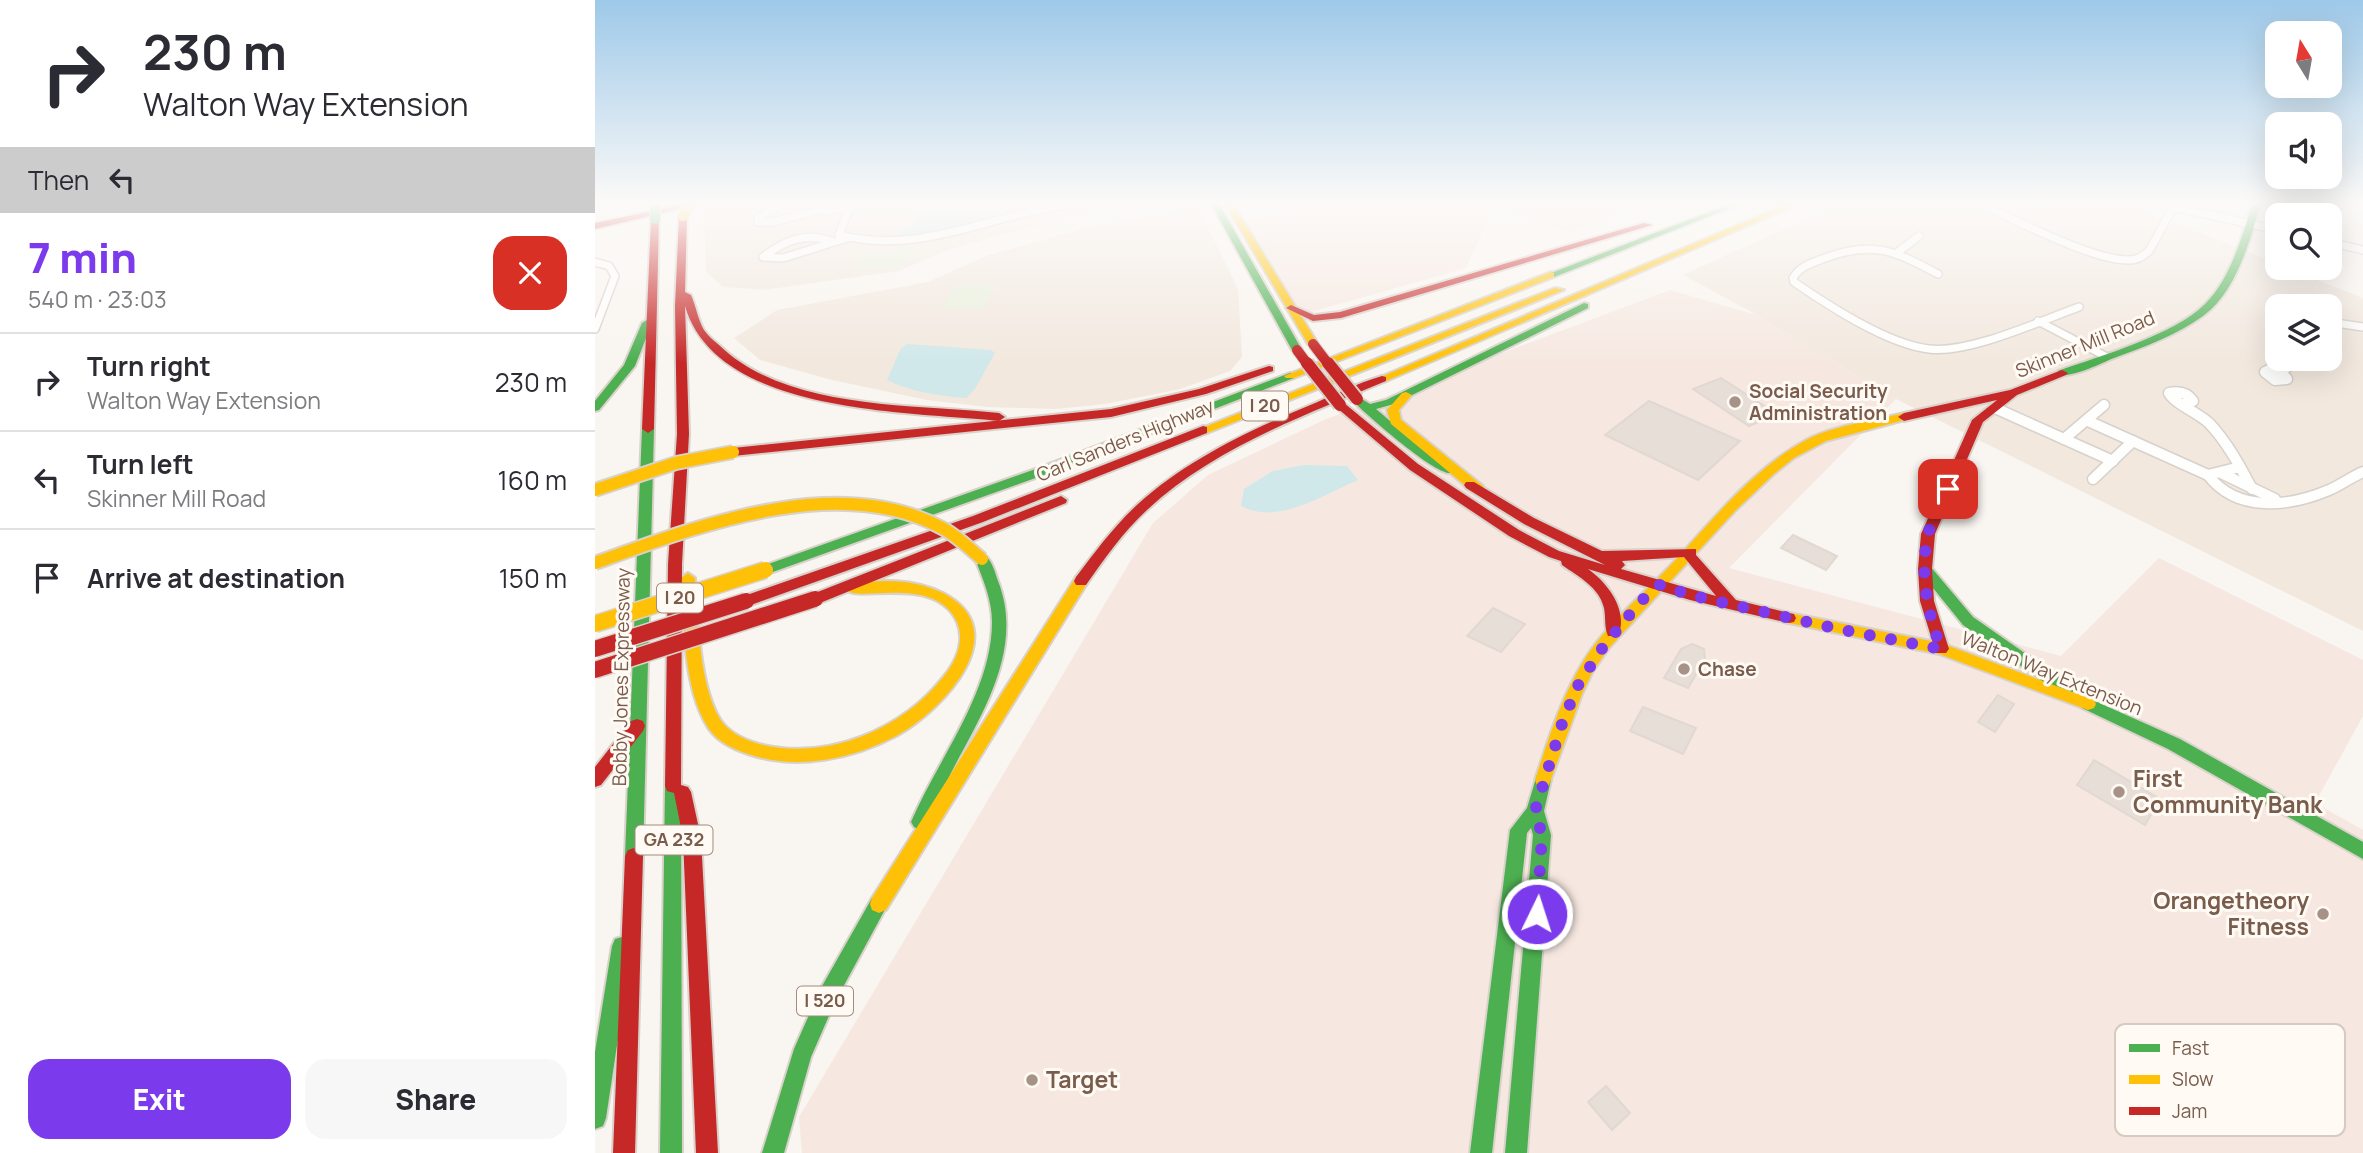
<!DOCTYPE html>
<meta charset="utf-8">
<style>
body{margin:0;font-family:Manrope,sans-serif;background:#f7f7f7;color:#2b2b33;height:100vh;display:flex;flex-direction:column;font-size:26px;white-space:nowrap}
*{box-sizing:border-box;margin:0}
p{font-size:23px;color:#7c7c81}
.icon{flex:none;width:38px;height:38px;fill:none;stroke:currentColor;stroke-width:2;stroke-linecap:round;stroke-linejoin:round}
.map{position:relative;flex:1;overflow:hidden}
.sheet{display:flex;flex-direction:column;background:#fff;width:595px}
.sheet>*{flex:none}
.banner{background:#fff;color:#2b2b33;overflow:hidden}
.needle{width:46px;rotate:349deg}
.buttons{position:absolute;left:1670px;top:21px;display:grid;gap:14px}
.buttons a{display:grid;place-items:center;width:77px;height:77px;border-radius:14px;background:#fff;box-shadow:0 7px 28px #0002;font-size:35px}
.pin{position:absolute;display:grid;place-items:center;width:60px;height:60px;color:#fff;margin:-30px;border-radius:14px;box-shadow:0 4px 10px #0006}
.me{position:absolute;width:77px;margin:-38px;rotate:4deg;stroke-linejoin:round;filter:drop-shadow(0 0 5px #0008)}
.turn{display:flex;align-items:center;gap:24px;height:147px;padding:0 28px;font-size:32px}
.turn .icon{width:91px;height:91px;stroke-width:2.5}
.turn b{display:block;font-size:49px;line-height:60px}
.then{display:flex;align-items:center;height:66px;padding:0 28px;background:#0003;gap:14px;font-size:26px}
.round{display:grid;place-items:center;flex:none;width:74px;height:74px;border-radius:21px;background:#f7f7f7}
.head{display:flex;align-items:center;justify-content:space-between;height:119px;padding:0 28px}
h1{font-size:42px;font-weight:800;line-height:52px;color:#7c3aed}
.primary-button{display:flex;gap:14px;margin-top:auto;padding:14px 28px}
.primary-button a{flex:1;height:80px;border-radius:21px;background:#7c3aed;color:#fff;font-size:28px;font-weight:800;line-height:80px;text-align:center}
.primary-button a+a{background:#f7f7f7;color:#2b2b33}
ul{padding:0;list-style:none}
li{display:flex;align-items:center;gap:21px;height:98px;padding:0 28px;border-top:2px solid #e1e1e2}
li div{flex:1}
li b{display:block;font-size:26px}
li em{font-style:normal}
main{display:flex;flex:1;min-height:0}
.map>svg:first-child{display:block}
.residential{fill:#f2e8de;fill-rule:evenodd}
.commercial{fill:#f6e8e1}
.green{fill:#e7f0db}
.water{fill:#d0e8ea}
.building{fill:#e6ded7;stroke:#e2d8d2;stroke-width:2}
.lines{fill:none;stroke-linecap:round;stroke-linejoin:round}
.street-far1-casing{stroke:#d7d1cb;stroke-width:10}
.street-casing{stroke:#d7d1cb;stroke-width:13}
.fast-casing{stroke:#d9d2cb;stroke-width:4}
.slow-casing{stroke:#d9d2cb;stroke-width:4}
.jam-casing{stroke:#d9d2cb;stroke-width:4}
.street-far1{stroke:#fefefd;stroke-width:7}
.street{stroke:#fefefd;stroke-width:10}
.fast{fill:#4caf50;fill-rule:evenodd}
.slow{fill:#ffc107;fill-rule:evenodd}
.jam{fill:#c62828;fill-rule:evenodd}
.fast-bridge-casing{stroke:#d9d2cb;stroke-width:12;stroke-linecap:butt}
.slow-bridge-far2-casing{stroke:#d9d2cb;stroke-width:12;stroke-linecap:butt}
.slow-bridge-far1-casing{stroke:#d9d2cb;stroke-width:16;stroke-linecap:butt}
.slow-bridge-casing{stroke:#d9d2cb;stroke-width:19;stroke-linecap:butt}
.jam-bridge-far2-casing{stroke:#d9d2cb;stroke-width:12;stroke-linecap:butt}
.jam-bridge-far1-casing{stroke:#d9d2cb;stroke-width:16;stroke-linecap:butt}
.jam-bridge-casing{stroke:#d9d2cb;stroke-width:19;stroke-linecap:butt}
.fast-bridge{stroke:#4caf50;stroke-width:10}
.slow-bridge-far2{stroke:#ffc107;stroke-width:10}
.slow-bridge-far1{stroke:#ffc107;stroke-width:12}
.slow-bridge{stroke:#ffc107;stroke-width:16}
.jam-bridge-far2{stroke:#c62828;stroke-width:10}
.jam-bridge-far1{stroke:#c62828;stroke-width:12}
.jam-bridge{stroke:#c62828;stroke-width:16}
.route{stroke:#7c3aed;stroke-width:12;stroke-dasharray:0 21.6}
.poi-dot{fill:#a69286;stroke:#fffaf3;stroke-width:2.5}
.labels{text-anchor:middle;stroke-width:6;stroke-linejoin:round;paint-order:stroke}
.shield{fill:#fffaf3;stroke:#a28b7f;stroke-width:2}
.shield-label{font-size:18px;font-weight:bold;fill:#7a5c4d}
.street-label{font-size:19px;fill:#7a5c4d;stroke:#fffaf3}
.poi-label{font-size:19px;font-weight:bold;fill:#7a5c4d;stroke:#fffaf3;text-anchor:start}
.near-poi-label{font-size:23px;font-weight:bold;fill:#7a5c4d;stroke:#fffaf3;text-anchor:start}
.key{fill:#fffaf3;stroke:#d7cbc1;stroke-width:2}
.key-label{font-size:19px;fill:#7a5c4d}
</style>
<main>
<section class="sheet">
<div class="banner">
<div class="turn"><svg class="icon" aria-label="right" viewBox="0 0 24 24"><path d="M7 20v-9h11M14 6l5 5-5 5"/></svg><div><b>230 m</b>Walton Way Extension</div></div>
<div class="then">Then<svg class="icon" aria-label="left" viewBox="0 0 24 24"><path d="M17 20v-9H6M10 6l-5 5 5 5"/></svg></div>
</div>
<div class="head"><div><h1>7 min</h1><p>540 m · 23:03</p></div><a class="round" style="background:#d93025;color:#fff"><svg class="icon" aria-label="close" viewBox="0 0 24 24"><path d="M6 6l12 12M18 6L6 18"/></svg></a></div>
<ul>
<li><svg class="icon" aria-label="right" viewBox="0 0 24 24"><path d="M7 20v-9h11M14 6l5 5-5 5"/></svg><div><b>Turn right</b><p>Walton Way Extension</p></div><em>230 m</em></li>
<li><svg class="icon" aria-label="left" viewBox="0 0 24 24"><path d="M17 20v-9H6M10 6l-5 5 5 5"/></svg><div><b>Turn left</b><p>Skinner Mill Road</p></div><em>160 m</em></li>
<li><svg class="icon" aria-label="arrive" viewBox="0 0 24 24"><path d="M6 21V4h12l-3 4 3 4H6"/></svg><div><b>Arrive at destination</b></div><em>150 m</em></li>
</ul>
<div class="primary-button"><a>Exit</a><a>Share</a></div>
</section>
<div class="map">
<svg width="1768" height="1153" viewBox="0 0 1768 1153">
<rect width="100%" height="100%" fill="#f9f5f0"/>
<!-- residential -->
<g class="residential">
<polygon points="119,202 548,202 475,217 355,249 304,271 169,290 128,287 111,272 108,204"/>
<polygon points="905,202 1058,202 974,232 902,209"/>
<path d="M1248,202h281l153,61v5h10l76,30v333l-467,-232 -139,-84 -74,-40zM1682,306h52v53h-52z"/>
<polygon points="603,207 643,289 647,357 635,371 585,389 510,404 460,409 393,407 332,400 237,380 165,360 139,338 182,310 333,282 391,256 486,229"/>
</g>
<!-- commercial -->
<g class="commercial">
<polygon points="737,202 888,202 900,204 871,268 709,314 701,310 650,221"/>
<polygon points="1075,290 1162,315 1301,399 1134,568 1466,656 1564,558 1768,660 1768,716 1720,803 1768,830 1768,1153 207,1153 204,1117 558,523 613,475 729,420"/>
</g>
<!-- green -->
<g class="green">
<polygon points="300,249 323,249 304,269 260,269 276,253 295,254"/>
<polygon points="400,285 388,308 347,309 360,286"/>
</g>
<!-- water -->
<g class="water">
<polygon points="333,202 350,203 366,213 397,212 399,217 332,236 305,236 305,232 317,227 323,218 317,214"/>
<path d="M313,344l83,6 4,3 -20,36 -9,9c-27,-2 -55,-6 -79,-18l14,-32z"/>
<path d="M709,465l43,1 11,14c-33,14 -81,46 -117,26l3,-17 29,-18z"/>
</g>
<!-- building -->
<g class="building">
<polygon points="1126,378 1182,414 1154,426 1098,389"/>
<polygon points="1054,401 1145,441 1103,480 1010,435"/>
<polygon points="1198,535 1242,556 1231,570 1186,548"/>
<polygon points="898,608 930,624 906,652 872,636"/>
<polygon points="1097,644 1109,649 1110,659 1093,688 1069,678 1086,649"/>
<polygon points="1403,695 1419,704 1400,732 1383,722"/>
<polygon points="1048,707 1101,728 1088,754 1035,731"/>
<polygon points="1499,760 1565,799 1550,825 1482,785"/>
<polygon points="1011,1086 1035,1113 1017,1130 993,1102"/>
</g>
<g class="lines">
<!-- street-far1 casing -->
<g class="street-far1-casing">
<g id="street-far1">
<polyline points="191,202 163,218 163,222 178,222 220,211 255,208"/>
<path d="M261,202l-8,9 -9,24c67,16 117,-5 182,-21 24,-6 50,-9 75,-12"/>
<path d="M1380,202c37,16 118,59 154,58 9,0 14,-4 20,-9l27,-49"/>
<polyline points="1580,207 1682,230"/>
<path d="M238,242c-26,-11 -49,-1 -70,15l20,1 64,-20"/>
<polyline points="1734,242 1768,250"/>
<polyline points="1303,252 1324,236"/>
<polyline points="0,262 14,266 20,276 0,329"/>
<path d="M1343,274c-43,-23 -65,-34 -113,-16 -13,5 -25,8 -32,20l1,4c35,24 93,62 135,67 40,5 111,-28 150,-42"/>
<polyline points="1443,321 1510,356"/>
<polyline points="1734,322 1768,327"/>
<polyline points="1695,365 1702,359"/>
</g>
</g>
<!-- street casing -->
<g class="street-casing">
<g id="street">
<polygon points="1676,369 1686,372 1692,379 1680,380 1670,372"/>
<polyline points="1686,372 1697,363"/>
<path d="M1589,404l9,-3c-6,-9 -14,-10 -24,-8 5,10 29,20 40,30 18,19 31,43 43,66"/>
<polyline points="1400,408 1518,461"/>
<polyline points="1493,421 1613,475"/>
<polyline points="1469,439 1509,405"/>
<path d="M1645,467l-32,8c29,38 81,32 121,15 12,-5 22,-13 34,-18"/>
<polyline points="1626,473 1680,499"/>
<polyline points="1498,479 1538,441"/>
</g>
</g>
<!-- fast casing -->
<g class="fast-casing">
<g id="fast">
<polygon points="615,202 623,202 707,350 706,352 702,353 697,350"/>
<polygon points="1140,202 1151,202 959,277 951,275"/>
<path d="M1658,202h8c-11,38 -24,89 -58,114 -26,19 -59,31 -89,42 -15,6 -39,19 -56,17v-4c42,-15 116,-36 147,-67 26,-26 37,-68 48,-102z"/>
<path d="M989,303l4,1v4l-194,96 -18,5 34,29 41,29 2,3 -2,3c-15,3 -87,-60 -100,-74l6,-3 13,8 16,-4z"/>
<polygon points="52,320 57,323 40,366 4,410 0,411 0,401 29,365 47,323"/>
<polygon points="695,373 699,374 699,378 457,472 175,573 170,575 163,570 165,567 449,466"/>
<polygon points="53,425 59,429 48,856 45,862 39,864 33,862 30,856 47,429"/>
<path d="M387,554c9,3 13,18 16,27 27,68 -17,134 -47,192 -9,18 -16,36 -25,54l-6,3 -6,-3 -3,-5c27,-63 81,-130 81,-200 0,-22 -9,-43 -17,-63z"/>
<polygon points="1330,564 1335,566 1378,617 1477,686 1479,690 1477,694 1471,696 1465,694 1368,625 1325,572 1323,569 1325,566"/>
<polygon points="1493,698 1585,739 1768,842 1768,859 1573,749 1487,708 1485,704 1487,700"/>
<polygon points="948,773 954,775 956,780 949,811 956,835 932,1153 910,1153 938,835 936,828 932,833 897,1153 875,1153 915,830 932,808 942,775"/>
<polygon points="78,779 84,781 86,786 87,1153 65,1153 70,786 72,781"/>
<polygon points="284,895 291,898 293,904 240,1002 216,1057 189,1153 167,1153 199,1049 226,988 277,898"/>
<polygon points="27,937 34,939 37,946 11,1118 8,1126 0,1129 0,1052 17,946 20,939"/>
</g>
</g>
<!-- slow casing -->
<g class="slow-casing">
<g id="slow">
<polygon points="629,202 637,202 723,344 722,346 718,347 713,344"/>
<polygon points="1197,202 1208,202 791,381 787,382 781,379"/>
<polygon points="956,272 959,273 959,277 699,378 691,378 689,376"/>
<polygon points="960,288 969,290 612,433 608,434 602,430"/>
<polygon points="811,392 817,395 804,410 806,420 888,486 889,489 888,492 878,492 796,424 792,410 807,393"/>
<path d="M1309,413l6,4 -2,2 -82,22 -32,17 -20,16 -38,36 -127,138 -16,23 -11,23 -33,91 -6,2 -6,-2 -2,-5c13,-40 26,-82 48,-118 22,-36 54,-62 83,-92 44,-46 83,-99 140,-130 29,-15 66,-19 98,-27z"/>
<path d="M93,573l7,5c3,40 4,107 25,141 8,13 25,21 39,25 68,17 143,-14 185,-68 12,-15 21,-35 13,-54 -22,-48 -100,-19 -110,-32l2,-4c29,-8 66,-7 94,7 74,38 0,117 -45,142 -45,24 -101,36 -150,19 -15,-5 -30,-12 -39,-25 -26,-39 -25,-106 -28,-151z"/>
<polygon points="486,576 491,577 493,581 491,585 291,910 284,913 277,910 275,904 277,898 481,577"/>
<polygon points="1194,613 1346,643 1499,700 1501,704 1499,708 1493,710 1344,654 1189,622 1187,618 1189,614"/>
</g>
</g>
<!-- jam casing -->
<g class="jam-casing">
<g id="jam">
<polygon points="99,202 114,202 0,229 0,223"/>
<path d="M88,213l4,3 -2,76 6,3c5,11 7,25 13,35 4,6 10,11 15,15 67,65 192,59 280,68l6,4 -6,4c-91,-10 -282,-6 -314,-115l4,128 -7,130 -1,221 7,2 3,5 10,46 17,315h-22l-13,-315 -9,-45 -7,-2 -2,-5 3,-222 9,-130 -2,-128 4,-90z"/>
<polygon points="60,216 64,219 59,429 53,433 47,429 56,219"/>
<polygon points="1049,223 1057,225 746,318 718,321 691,308 696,305 719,315 745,312"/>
<polygon points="674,366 678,367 678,371 611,394 516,417 138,456 132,452 138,448 516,409 604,389"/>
<polygon points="1467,370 1473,373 1471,375 1422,395 1388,422 1340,534 1337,569 1339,601 1354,649 1351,653 1341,653 1325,601 1323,569 1326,534 1377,420 1402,400 1309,421 1303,417 1309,413 1415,390"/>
<path d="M787,376l4,1v4c-83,35 -172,67 -239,129 -24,22 -42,48 -61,75h-10l-2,-4 2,-4c19,-25 38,-51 62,-73 49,-44 110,-73 170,-98 24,-10 49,-23 74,-30z"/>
<path d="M745,402l4,1 74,61 101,66 40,21 46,14 -81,-41 -58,-36 -2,-3 2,-3h8l60,36 68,33 94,-2v6l40,45 53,13 5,1 2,4 -2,4 -5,1 -99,-23 -102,-31c20,14 41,42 30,67h-10c-4,-9 -2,-18 -4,-28 -5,-21 -25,-31 -42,-43l-1,-4 -12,-4 -40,-21 -99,-66 -74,-63 -2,-2zM1089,557l32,39 -95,-27 4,-4 -3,-4z"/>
<polygon points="608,426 612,427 612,433 388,522 156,605 146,605 144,601 146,597 378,516"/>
<polygon points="466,496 472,500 471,503 225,603 215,603 213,599 215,595"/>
<polygon points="42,719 48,721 50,726 48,731 6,785 0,787 0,767 36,721"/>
<polygon points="39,848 45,850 48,856 40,1153 18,1153 30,856 33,850"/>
</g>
</g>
<!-- street-far1 -->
<use href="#street-far1" class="street-far1"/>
<!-- street -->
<use href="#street" class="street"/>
<!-- fast -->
<use href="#fast" class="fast"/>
<!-- slow -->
<use href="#slow" class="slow"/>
<!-- jam -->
<use href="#jam" class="jam"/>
<!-- fast-bridge casing -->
<g class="fast-bridge-casing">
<polyline id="fast-bridge" points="60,202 60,219"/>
</g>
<!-- slow-bridge-far2 casing -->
<g class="slow-bridge-far2-casing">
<polyline id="slow-bridge-far2" points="88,216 96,203"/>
</g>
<!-- slow-bridge-far1 casing -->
<g class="slow-bridge-far1-casing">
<g id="slow-bridge-far1">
<polyline points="0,490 81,463 138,452"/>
<path d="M0,563c103,-37 244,-92 349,-34 14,8 26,20 38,30"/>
</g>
</g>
<!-- slow-bridge casing -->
<g class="slow-bridge-casing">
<polyline id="slow-bridge" points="0,624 170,570"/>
</g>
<!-- jam-bridge-far2 casing -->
<g class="jam-bridge-far2-casing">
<g id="jam-bridge-far2">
<polyline points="718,344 734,365"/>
<polyline points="702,350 713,365"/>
</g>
</g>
<!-- jam-bridge-far1 casing -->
<g class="jam-bridge-far1-casing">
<g id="jam-bridge-far1">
<polyline points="712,363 745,405"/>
<polyline points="733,363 762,399"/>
</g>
</g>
<!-- jam-bridge casing -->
<g class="jam-bridge-casing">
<g id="jam-bridge">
<polyline points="0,649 151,601"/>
<polyline points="0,670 220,599"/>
</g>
</g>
<!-- fast-bridge -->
<use href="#fast-bridge" class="fast-bridge"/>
<!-- slow-bridge-far2 -->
<use href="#slow-bridge-far2" class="slow-bridge-far2"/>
<!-- slow-bridge-far1 -->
<use href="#slow-bridge-far1" class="slow-bridge-far1"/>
<!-- slow-bridge -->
<use href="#slow-bridge" class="slow-bridge"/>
<!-- jam-bridge-far2 -->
<use href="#jam-bridge-far2" class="jam-bridge-far2"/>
<!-- jam-bridge-far1 -->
<use href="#jam-bridge-far1" class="jam-bridge-far1"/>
<!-- jam-bridge -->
<use href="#jam-bridge" class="jam-bridge"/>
</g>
<!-- sky -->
<linearGradient id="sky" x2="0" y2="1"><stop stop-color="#9ec9e9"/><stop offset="0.56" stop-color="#fcfaf8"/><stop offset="1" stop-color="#fcfaf8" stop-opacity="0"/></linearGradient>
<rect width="1768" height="363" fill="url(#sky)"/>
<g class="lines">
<!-- route -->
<path class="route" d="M942,914l5,-79 -7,-24 27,-87 15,-37 24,-37 39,-48 20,-17 30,10 148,34 103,20c-13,-36 -22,-75 -13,-114 3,-15 13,-31 20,-46"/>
</g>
<!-- markers -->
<g class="poi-dot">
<circle cx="1140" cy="402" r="7"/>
<circle cx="1089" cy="669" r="7"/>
<circle cx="1524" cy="792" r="7"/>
<circle cx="1728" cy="914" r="7"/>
<circle cx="437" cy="1080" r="7"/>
</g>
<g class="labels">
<!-- shield labels -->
<g class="shield">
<rect x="647" y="391.5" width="46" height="29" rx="5"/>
<rect x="62" y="583.5" width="46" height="29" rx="5"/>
<rect x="40.5" y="825.5" width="77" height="29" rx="5"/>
<rect x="202" y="986.5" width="56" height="29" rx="5"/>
</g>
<g class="shield-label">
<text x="670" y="412">I 20</text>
<text x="85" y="604">I 20</text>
<text x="79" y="846">GA 232</text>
<text x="230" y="1007">I 520</text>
</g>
<!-- street labels -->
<g class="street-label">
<text transform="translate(1490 344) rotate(-22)" y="7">Skinner Mill Road</text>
<text transform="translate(530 440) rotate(-22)" y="7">Carl Sanders Highway</text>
<text transform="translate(1457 673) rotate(22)" y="7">Walton Way Extension</text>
<text transform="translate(26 677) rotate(-89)" y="7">Bobby Jones Expressway</text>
</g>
<!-- poi labels -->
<g class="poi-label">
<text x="1154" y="398">Social Security<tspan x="1154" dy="22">Administration</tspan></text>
<text x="1103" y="676">Chase</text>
</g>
<!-- near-poi labels -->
<g class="near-poi-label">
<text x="1538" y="787">First<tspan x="1538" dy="26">Community Bank</tspan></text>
<text x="1714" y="909" text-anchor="end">Orangetheory<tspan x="1714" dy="26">Fitness</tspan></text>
<text x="451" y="1088">Target</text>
</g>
</g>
<!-- legend -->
<rect x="1520" y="1024" width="230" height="112" rx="10" class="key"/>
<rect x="1534" y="1044" width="31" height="8" fill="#4caf50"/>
<rect x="1534" y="1075" width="31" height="9" fill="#ffc107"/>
<rect x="1534" y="1107" width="31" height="8" fill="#c62828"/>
<g class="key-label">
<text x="1577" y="1055">Fast</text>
<text x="1577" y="1086">Slow</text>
<text x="1577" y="1118">Jam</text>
</g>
</svg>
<div class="buttons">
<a><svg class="needle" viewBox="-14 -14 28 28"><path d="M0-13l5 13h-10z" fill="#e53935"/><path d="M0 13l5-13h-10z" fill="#7c7c81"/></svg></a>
<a><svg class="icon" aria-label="sound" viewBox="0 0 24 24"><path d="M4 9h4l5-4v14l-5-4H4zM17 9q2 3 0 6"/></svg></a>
<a><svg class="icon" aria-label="search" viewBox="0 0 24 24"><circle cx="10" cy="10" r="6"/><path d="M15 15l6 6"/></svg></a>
<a><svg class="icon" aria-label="layers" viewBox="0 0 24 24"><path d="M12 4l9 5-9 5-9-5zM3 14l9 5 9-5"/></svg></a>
</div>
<div class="pin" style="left:1353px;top:489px;background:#d93025"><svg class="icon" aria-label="arrive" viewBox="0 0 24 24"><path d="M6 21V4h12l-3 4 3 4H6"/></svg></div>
<svg class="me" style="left:942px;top:914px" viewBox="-20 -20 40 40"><circle r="17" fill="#7c3aed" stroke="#fff" stroke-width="3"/><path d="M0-11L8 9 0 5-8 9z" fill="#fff"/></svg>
</div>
</main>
